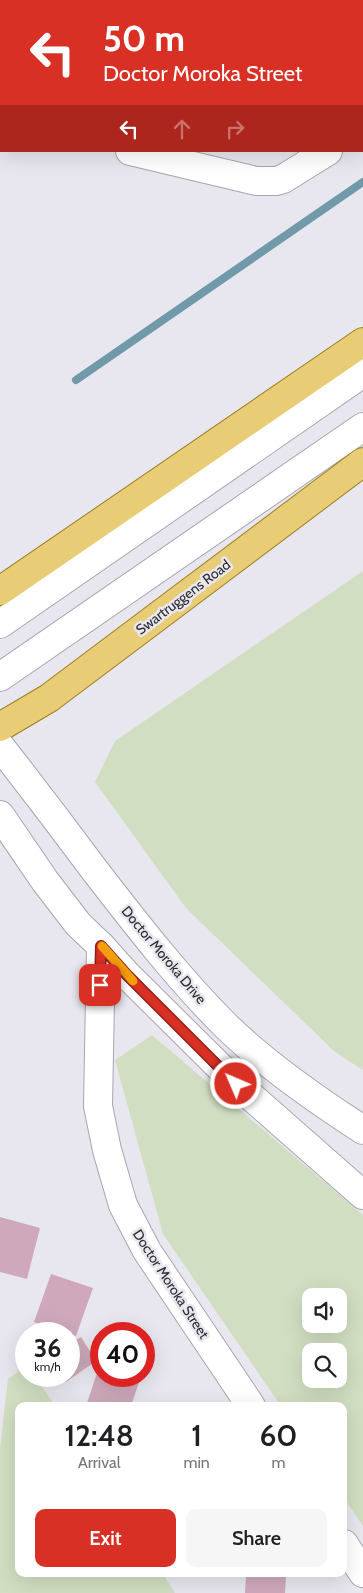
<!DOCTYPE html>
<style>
body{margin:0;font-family:Cabin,sans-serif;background:#f6f6f6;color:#202124;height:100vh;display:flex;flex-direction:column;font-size:19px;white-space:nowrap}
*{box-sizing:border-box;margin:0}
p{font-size:16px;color:#757577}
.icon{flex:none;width:28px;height:28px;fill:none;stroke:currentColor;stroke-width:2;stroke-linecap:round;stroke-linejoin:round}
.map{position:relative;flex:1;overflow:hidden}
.panel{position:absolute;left:15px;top:1402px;width:332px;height:175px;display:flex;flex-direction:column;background:#fff;border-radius:10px;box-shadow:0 5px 20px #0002}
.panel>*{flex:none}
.banner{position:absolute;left:0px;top:0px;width:364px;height:152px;box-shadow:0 5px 20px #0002;background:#d93025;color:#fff;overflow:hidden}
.controls{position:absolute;left:302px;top:1288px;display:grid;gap:10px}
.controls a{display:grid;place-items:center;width:45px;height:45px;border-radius:10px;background:#fff;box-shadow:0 5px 20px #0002;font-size:25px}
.speed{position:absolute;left:15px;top:1322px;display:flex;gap:10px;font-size:25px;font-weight:700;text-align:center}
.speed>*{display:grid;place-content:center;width:65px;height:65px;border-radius:50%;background:#fff;box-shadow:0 5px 20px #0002;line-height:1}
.speed small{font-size:12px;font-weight:400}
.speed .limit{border:8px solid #d22;background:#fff;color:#111}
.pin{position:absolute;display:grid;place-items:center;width:42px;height:42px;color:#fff;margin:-21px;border-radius:10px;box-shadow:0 2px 8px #0006}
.me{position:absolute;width:55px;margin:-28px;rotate:315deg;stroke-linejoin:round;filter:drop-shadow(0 0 4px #0008)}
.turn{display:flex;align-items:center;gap:18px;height:105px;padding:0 20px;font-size:22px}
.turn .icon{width:65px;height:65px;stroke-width:2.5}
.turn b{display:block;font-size:35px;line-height:42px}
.lanes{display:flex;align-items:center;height:48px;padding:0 20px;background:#0003;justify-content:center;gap:25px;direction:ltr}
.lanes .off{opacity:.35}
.eta{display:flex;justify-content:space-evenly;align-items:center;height:85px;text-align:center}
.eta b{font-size:30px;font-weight:600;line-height:35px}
.cta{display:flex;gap:10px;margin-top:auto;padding:10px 20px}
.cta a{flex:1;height:58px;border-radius:10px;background:#d93025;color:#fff;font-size:20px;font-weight:600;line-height:58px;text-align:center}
.cta a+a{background:#f6f6f6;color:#202124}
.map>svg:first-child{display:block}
.green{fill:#d1dec1;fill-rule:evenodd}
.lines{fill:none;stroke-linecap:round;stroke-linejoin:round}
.stream{stroke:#7099a9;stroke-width:8}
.building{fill:#cfa9bb}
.minor-casing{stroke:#a7a6ae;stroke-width:30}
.major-casing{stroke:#9c7e21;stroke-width:30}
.minor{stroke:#fff;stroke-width:28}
.major{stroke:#e8cd76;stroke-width:28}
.route-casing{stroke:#8d1f18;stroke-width:12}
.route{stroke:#d93025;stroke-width:9}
.slow{stroke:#f59e0b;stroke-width:9}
.labels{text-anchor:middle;stroke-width:5;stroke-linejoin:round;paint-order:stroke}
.street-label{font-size:14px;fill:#2a2a2d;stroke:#e8e7ef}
</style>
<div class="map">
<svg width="363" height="1593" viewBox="0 0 363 1593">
<rect width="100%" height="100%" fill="#e8e7ef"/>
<!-- green -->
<g class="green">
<polygon points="363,571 363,1070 335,1052 186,908 95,782 115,741"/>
<path d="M152,1035l211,180v311l-19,-28v-92h-63l-118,-172 -48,-174zM311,1296h28v28h-28zM311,1351h28v28h-28z"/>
<polygon points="26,1366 26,1376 35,1376 55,1406 19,1406 19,1574 163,1574 175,1593 0,1593 0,1449 8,1379"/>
</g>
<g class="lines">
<!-- stream -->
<polyline class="stream" points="76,380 363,182"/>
</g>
<!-- building -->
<g class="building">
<polygon points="0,1217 40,1228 27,1279 0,1272"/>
<polygon points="51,1274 93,1288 76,1336 34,1322"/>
<polygon points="81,1337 96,1361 66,1382 62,1376 69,1376 69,1344"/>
<polygon points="101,1361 101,1376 141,1376 131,1406 86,1406"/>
<polygon points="246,1576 286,1577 285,1593 245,1593"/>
</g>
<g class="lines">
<!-- minor casing -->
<g class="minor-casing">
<g id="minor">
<polyline points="237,0 238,1"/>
<polyline points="318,0 319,1"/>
<polyline points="362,18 363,18"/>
<polyline points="0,30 1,30"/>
<polyline points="0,80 1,81"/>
<polyline points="0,119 1,120"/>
<polyline points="362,129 363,129"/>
<polyline points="130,151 256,181 276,181 283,179 328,151"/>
<polyline points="0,624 363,373"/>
<polyline points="0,677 363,427"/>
<path d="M0,746c32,41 64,83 96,126 41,53 82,106 129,153 41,40 90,74 138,105"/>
<polyline points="0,815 45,881 78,924 101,946 127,975 237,1084 363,1195"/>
<polyline points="101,946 98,1106 107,1150 123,1205 147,1251 251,1406"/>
<polyline points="344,1544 363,1573"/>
</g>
</g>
<!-- major casing -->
<g class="major-casing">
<g id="major">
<polyline points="0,591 363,342"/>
<polyline points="0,727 49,698 363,462"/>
</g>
</g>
<!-- minor -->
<use href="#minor" class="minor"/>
<!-- major -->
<use href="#major" class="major"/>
</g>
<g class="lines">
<!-- route casing -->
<g class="route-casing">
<polyline id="route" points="100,985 101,946 127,975 236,1084"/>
</g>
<!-- route -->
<use href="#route" class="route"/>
<!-- slow -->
<polyline class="slow" points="102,946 133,981"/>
</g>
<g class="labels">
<!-- street labels -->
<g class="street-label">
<text transform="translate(183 597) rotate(-37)" y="5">Swartruggens Road</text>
<text transform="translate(164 955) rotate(50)" y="5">Doctor Moroka Drive</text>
<text transform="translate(171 1284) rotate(57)" y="5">Doctor Moroka Street</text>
</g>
</g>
</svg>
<div class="controls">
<a><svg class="icon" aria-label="sound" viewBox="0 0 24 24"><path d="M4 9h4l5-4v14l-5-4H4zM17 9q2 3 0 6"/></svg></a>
<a><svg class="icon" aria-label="search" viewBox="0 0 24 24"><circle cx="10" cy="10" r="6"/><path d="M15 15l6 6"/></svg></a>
</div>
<div class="speed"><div>36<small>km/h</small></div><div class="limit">40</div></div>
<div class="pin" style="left:100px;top:985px;background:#d93025"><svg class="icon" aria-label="arrive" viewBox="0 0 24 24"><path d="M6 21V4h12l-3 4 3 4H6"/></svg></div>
<svg class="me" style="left:236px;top:1084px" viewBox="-20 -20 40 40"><circle r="17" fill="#d93025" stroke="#fff" stroke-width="3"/><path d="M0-11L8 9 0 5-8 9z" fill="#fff"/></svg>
<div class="banner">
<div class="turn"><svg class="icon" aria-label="left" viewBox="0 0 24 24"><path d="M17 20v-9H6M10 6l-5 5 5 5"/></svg><div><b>50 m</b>Doctor Moroka Street</div></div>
<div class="lanes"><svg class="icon" aria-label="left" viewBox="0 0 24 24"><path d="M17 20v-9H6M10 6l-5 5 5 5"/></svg><svg class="icon off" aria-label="ahead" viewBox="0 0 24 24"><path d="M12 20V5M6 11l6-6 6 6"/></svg><svg class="icon off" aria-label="right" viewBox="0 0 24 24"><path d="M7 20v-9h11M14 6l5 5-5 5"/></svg></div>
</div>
<section class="panel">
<div class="eta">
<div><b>12:48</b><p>Arrival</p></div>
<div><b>1</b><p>min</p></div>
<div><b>60</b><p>m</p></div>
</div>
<div class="cta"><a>Exit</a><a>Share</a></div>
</section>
</div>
